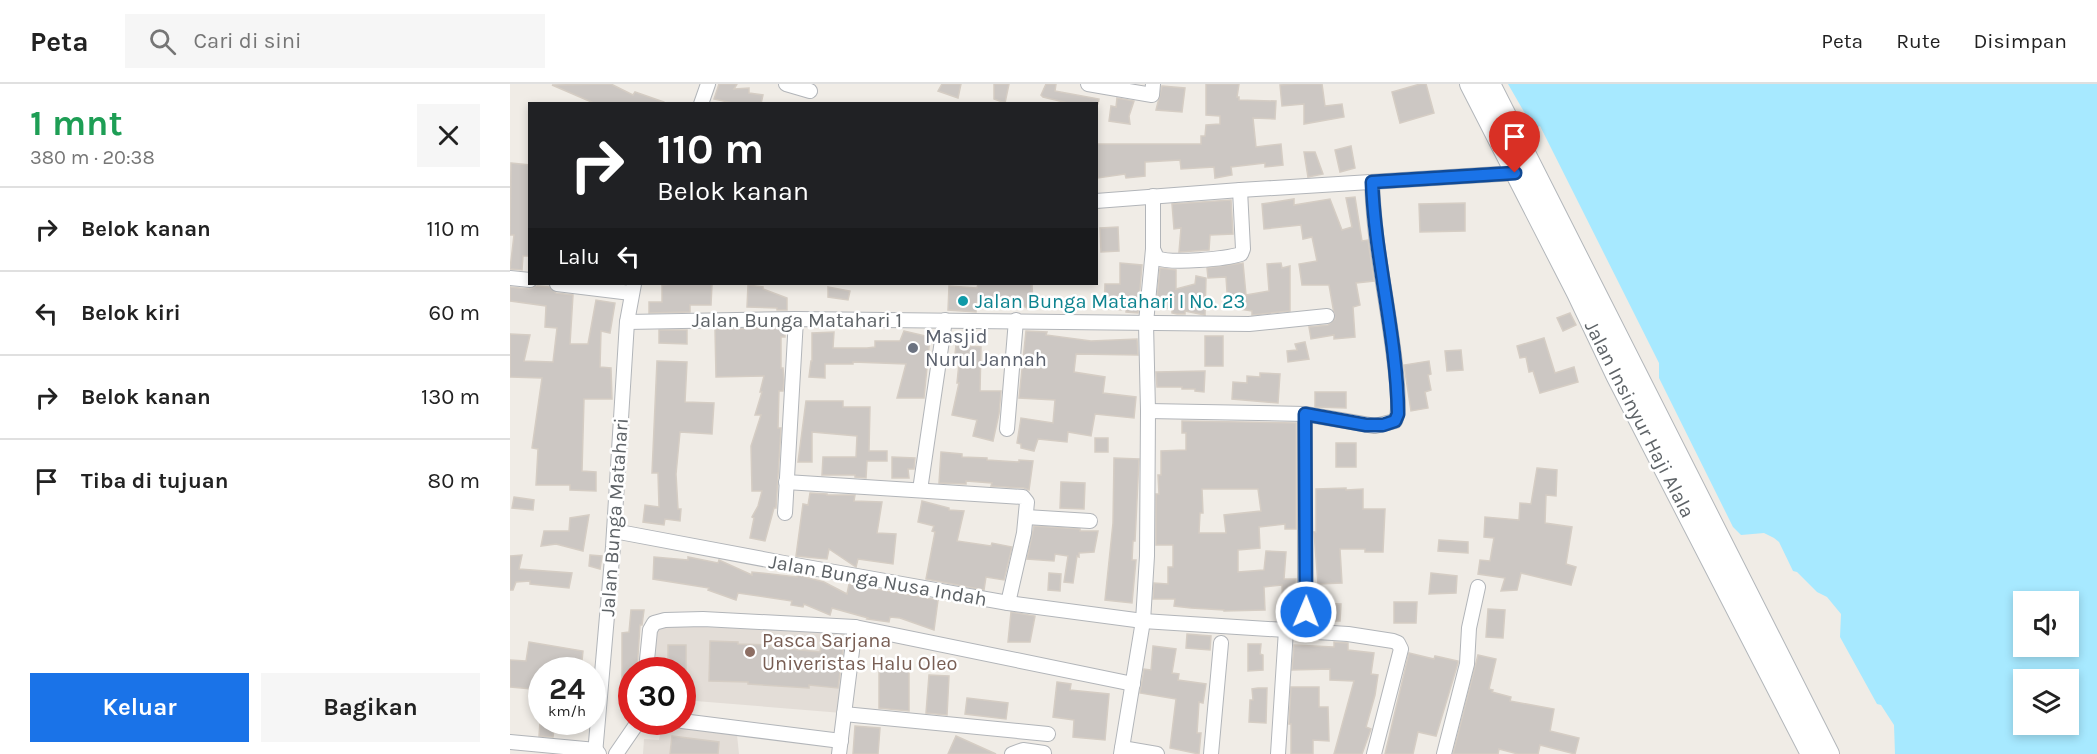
<!DOCTYPE html>
<html lang="id">
<meta charset="utf-8">
<style>
body{margin:0;font-family:Karla,sans-serif;background:#f6f6f6;color:#222;height:100vh;display:flex;flex-direction:column;font-size:22px;white-space:nowrap}
*{box-sizing:border-box;margin:0}
p{font-size:20px;color:#767676}
.icon{flex:none;width:33px;height:33px;fill:none;stroke:currentColor;stroke-width:2;stroke-linecap:round;stroke-linejoin:round}
.map{position:relative;flex:1;overflow:hidden}
.details{display:flex;flex-direction:column;background:#fff;width:510px}
.details>*{flex:none}
.hud{position:absolute;left:18px;top:18px;width:570px;height:183px;border-radius:0px;box-shadow:0 3px 9px #0003;background:#202124;color:#fff;overflow:hidden}
.controls{position:absolute;left:1503px;top:507px;display:grid;gap:12px}
.controls a{display:grid;place-items:center;width:66px;height:66px;border-radius:0px;background:#fff;box-shadow:0 3px 9px #0003;font-size:30px}
.speed{position:absolute;left:18px;top:573px;display:flex;gap:12px;font-size:30px;font-weight:700;text-align:center}
.speed>*{display:grid;place-content:center;width:78px;height:78px;border-radius:50%;background:#fff;box-shadow:0 3px 9px #0003;line-height:1}
.speed small{font-size:15px;font-weight:400}
.speed .limit{border:9px solid #d22;background:#fff;color:#111}
.pin{position:absolute;display:grid;place-items:center;width:51px;height:51px;color:#fff;margin:-62px -26px;border-radius:50% 50% 50% 0;rotate:-45deg;box-shadow:0 0 6px #0007}
.pin .icon{rotate:45deg}
.me{position:absolute;width:66px;margin:-33px;rotate:1deg;stroke-linejoin:round;filter:drop-shadow(0 0 4px #0008)}
.turn{display:flex;align-items:center;gap:21px;height:126px;padding:0 30px;font-size:27px}
.turn .icon{width:78px;height:78px;stroke-width:2.5}
.turn b{display:block;font-size:42px;line-height:51px}
.then{display:flex;align-items:center;height:57px;padding:0 30px;background:#0003;gap:12px;font-size:22px}
.round{display:grid;place-items:center;flex:none;width:63px;height:63px;border-radius:0px;background:#f6f6f6}
.headline{display:flex;align-items:center;justify-content:space-between;height:102px;padding:0 30px}
h1{font-size:36px;font-weight:700;line-height:45px;color:#1e9e55}
.action{display:flex;gap:12px;margin-top:auto;padding:12px 30px}
.action a{flex:1;height:69px;border-radius:0px;background:#1a73e8;color:#fff;font-size:24px;font-weight:700;line-height:69px;text-align:center}
.action a+a{background:#f6f6f6;color:#222}
ul{padding:0;list-style:none}
li{display:flex;align-items:center;gap:18px;height:84px;padding:0 30px;border-top:2px solid #e0e0e0}
li div{flex:1}
li b{display:block;font-size:22px}
li em{font-style:normal}
header{display:flex;align-items:center;gap:36px;box-sizing:border-box;height:84px;padding:0 30px;background:#fff;border-bottom:2px solid #e0e0e0}
header strong{font-size:28px}
nav{display:flex;gap:33px;margin-inline-start:auto;font-size:21px}
.search{width:420px;height:54px;background:#f6f6f6;display:flex;align-items:center;gap:15px;box-sizing:border-box;padding:0 21px;border-radius:0px;color:#767676;font-size:22px}
main{display:flex;flex:1;min-height:0}
.map>svg:first-child{display:block}
.education{fill:#e3ddd7}
.water{fill:#a7e9ff;fill-rule:evenodd}
.building{fill:#ccc7c3;stroke:#d5cdc4;stroke-width:1.5;fill-rule:evenodd}
.lines{fill:none;stroke-linecap:round;stroke-linejoin:round}
.street-casing{stroke:#b2b5b9;stroke-width:16}
.secondary-casing{stroke:#b3b7bb;stroke-width:22}
.street{stroke:#fff;stroke-width:14}
.secondary{stroke:#fff;stroke-width:20}
.route-casing{stroke:#114b97;stroke-width:15}
.route{stroke:#1a73e8;stroke-width:10}
.culture-dot{fill:#0f9aa8;stroke:#fff;stroke-width:2}
.worship-dot{fill:#6b7280;stroke:#fff;stroke-width:2}
.education-dot{fill:#8d6e63;stroke:#fff;stroke-width:2}
.labels{text-anchor:middle;stroke-width:5;stroke-linejoin:round;paint-order:stroke}
.culture-label{font-size:20px;fill:#0d838f;stroke:#fff;text-anchor:start}
.street-label{font-size:20px;fill:#5e6367;stroke:#fff}
.worship-label{font-size:20px;fill:#5b616d;stroke:#fff;text-anchor:start}
.education-label{font-size:20px;fill:#785e54;stroke:#fff;text-anchor:start}
</style>
<header>
<strong>Peta</strong>
<div class="search"><svg class="icon" aria-label="search" viewBox="0 0 24 24"><circle cx="10" cy="10" r="6"/><path d="M15 15l6 6"/></svg>Cari di sini</div>
<nav><a>Peta</a><a>Rute</a><a>Disimpan</a></nav>
</header>
<main>
<section class="details">
<div class="headline"><div><h1>1 mnt</h1><p>380 m · 20:38</p></div><a class="round"><svg class="icon" aria-label="close" viewBox="0 0 24 24"><path d="M6 6l12 12M18 6L6 18"/></svg></a></div>
<ul>
<li><svg class="icon" aria-label="right" viewBox="0 0 24 24"><path d="M7 20v-9h11M14 6l5 5-5 5"/></svg><div><b>Belok kanan</b></div><em>110 m</em></li>
<li><svg class="icon" aria-label="left" viewBox="0 0 24 24"><path d="M17 20v-9H6M10 6l-5 5 5 5"/></svg><div><b>Belok kiri</b></div><em>60 m</em></li>
<li><svg class="icon" aria-label="right" viewBox="0 0 24 24"><path d="M7 20v-9h11M14 6l5 5-5 5"/></svg><div><b>Belok kanan</b></div><em>130 m</em></li>
<li><svg class="icon" aria-label="arrive" viewBox="0 0 24 24"><path d="M6 21V4h12l-3 4 3 4H6"/></svg><div><b>Tiba di tujuan</b></div><em>80 m</em></li>
</ul>
<div class="action"><a>Keluar</a><a>Bagikan</a></div>
</section>
<div class="map">
<svg width="1587" height="670" viewBox="0 0 1587 670">
<rect width="100%" height="100%" fill="#f0ece6"/>
<!-- education -->
<g class="education">
<polygon points="146,541 336,549 332,629 173,616 172,586 145,586"/>
<polygon points="152,642 227,651 229,670 133,670 134,655 149,656"/>
</g>
<!-- water -->
<path class="water" d="M998,0h589v670h-202l-1,-29 -13,-20 -4,-1 -37,-67 1,-23 -14,-17 -10,-5 -20,-20 -4,-1 -14,-29 -5,-4 -10,-5 -23,2 -8,-8 -74,-149v-15l-119,-237 -6,3zM1514,518h44v44h-44zM1514,596h44v44h-44z"/>
<!-- building -->
<g class="building">
<polygon points="101,0 123,11 125,8 154,18 154,20 86,20 42,1"/>
<polygon points="209,0 227,0 224,5 239,4 239,9 253,11 251,20 227,20 204,15"/>
<polygon points="432,0 451,0 448,14 428,7"/>
<polygon points="484,0 499,0 495,19 484,15"/>
<polygon points="536,0 546,0 545,7 589,15 588,20 562,20 533,13 531,11"/>
<polygon points="696,0 729,0 727,13 729,13 729,16 766,17 765,35 743,34 746,63 771,60 773,81 755,83 755,79 721,83 722,91 705,94 704,83 671,85 670,76 635,78 635,92 616,94 615,90 588,94 586,60 691,60 691,52 695,52 696,41 710,40 710,32 696,31"/>
<polygon points="784,0 812,0 815,22 832,20 834,33 794,40 794,20 772,22 770,1"/>
<polygon points="910,0 916,0 924,29 890,39 882,8"/>
<polygon points="652,2 675,4 672,28 646,26"/>
<polygon points="607,14 624,17 619,32 620,40 599,37 601,22 606,23"/>
<polygon points="841,62 845,84 830,88 825,66"/>
<polygon points="794,68 805,68 813,90 798,93"/>
<polygon points="1,79 20,81 20,172 13,172 12,186 0,185 4,151 0,151"/>
<polygon points="845,113 852,157 858,156 864,197 846,199 850,221 843,223 845,253 824,255 824,251 801,255 799,243 818,241 825,235 819,201 792,201 789,180 807,177 802,153 793,155 791,141 754,145 752,120 784,115 784,121 820,115 832,146 842,143 836,114"/>
<polygon points="721,116 723,150 700,151 699,166 669,168 671,144 664,145 662,120"/>
<polygon points="955,119 955,147 910,148 909,120"/>
<polygon points="608,143 609,167 591,168 590,144"/>
<polygon points="610,179 632,181 628,229 616,228 616,226 594,225 595,200 610,200"/>
<polygon points="733,179 736,211 759,207 757,180 771,179 772,184 780,182 780,227 742,231 742,227 718,223 716,193 698,194 697,184"/>
<polygon points="650,184 666,186 666,205 685,200 686,192 696,194 695,231 675,227 675,230 667,230 662,229 662,224 646,225"/>
<polygon points="165,200 202,200 201,221 180,221 180,228 139,229 139,218 152,218 152,201"/>
<polygon points="468,200 522,200 523,221 517,224 503,218 503,222 467,218 466,228 438,226 439,202 467,204"/>
<polygon points="238,201 253,203 253,205 277,214 277,226 267,226 267,224 237,223"/>
<polygon points="27,202 39,203 46,209 63,211 60,260 78,260 86,216 105,219 100,249 91,247 90,283 101,284 102,315 74,315 72,387 86,388 86,407 60,406 60,401 26,401 28,365 22,364 32,294 0,293 0,250 20,251 14,277 43,278 47,244 35,243 36,222 0,217 0,203 19,205"/>
<polygon points="318,203 340,207 338,216 318,213"/>
<polygon points="1060,229 1066,241 1053,247 1047,234"/>
<polygon points="275,244 275,253 271,253 271,284 273,284 274,296 273,307 269,307 268,344 271,344 266,424 264,424 255,457 240,454 244,434 242,433 248,422 252,407 242,407 241,362 251,331 245,331 252,308 250,308 254,292 206,293 205,245"/>
<polygon points="149,246 177,246 177,260 149,259"/>
<polygon points="394,247 420,253 414,314 387,314 396,280 343,278 343,280 315,280 315,294 299,293 301,277 302,277 302,249 324,248 323,264 357,264 365,263 365,257 390,257"/>
<polygon points="516,247 537,248 536,251 581,257 627,255 628,271 566,270 564,288 595,293 593,309 626,313 624,334 585,330 581,352 558,348 557,358 528,355 524,367 511,364 511,360 507,359 511,334 543,339 545,316 509,314"/>
<rect x="695" y="252" width="18" height="30"/>
<polygon points="1034,254 1045,289 1064,283 1068,298 1030,309 1023,287 1019,288 1016,273 1010,274 1007,262"/>
<polygon points="795,258 799,275 778,278 777,267 787,266 785,260"/>
<polygon points="446,261 471,263 470,307 491,307 489,330 483,357 463,352 467,336 442,331 449,299 447,299 449,279 444,279"/>
<polygon points="951,266 953,286 937,287 935,267"/>
<polygon points="147,277 177,278 175,318 204,319 202,350 170,348 166,390 168,425 171,425 170,437 155,435 154,441 133,438 135,421 149,423 148,389 142,389"/>
<polygon points="919,277 921,290 918,291 921,306 915,308 918,324 901,327 894,281"/>
<polygon points="695,287 694,308 685,307 685,305 672,305 672,303 647,303 646,288"/>
<polygon points="750,289 770,290 768,319 722,315 723,298 737,299 737,292 750,293"/>
<polygon points="805,308 836,308 836,324 805,323"/>
<polygon points="296,317 333,317 333,323 360,323 359,367 377,367 377,377 357,377 356,394 345,393 345,391 312,391 313,373 346,373 347,352 302,348 302,378 288,378"/>
<path d="M672,337l114,2v106h-11v-5l-26,3 1,21 -22,2v22l26,-2 2,-19 20,1 -2,27h12v37h-13l-1,-31 -18,2 1,23 -41,1v-1l-33,-2 -17,-2 1,-7h-22l1,-16 14,1v-17h5v-22h-17v-51h3l-1,-19h3v-24l25,-1v-17h-4zM692,405h56l3,22 -37,4 2,18h-27l1,-20h3z"/>
<rect x="585" y="354" width="13" height="14"/>
<rect x="826" y="359" width="20" height="24"/>
<polygon points="431,368 452,370 452,373 477,374 477,376 509,378 509,376 523,377 519,406 514,404 481,402 482,399 456,397 456,400 429,399"/>
<polygon points="382,373 405,374 404,385 398,385 399,394 382,394"/>
<polygon points="604,374 629,375 625,457 623,457 622,476 626,476 622,519 595,516 603,439"/>
<polygon points="1027,384 1047,386 1046,412 1036,411 1035,439 1062,443 1056,480 1066,483 1061,501 1011,489 1007,506 991,507 995,494 968,490 970,476 980,477 984,454 974,453 975,433 1009,436 1010,419 1021,420"/>
<polygon points="551,398 575,399 574,425 550,424"/>
<polygon points="836,404 836,406 853,405 853,425 875,425 873,468 855,468 855,465 830,465 832,499 808,500 804,448 806,448 806,405"/>
<polygon points="300,409 317,410 317,411 345,411 344,417 372,418 367,449 386,450 383,480 348,475 346,483 319,465 317,475 286,472 293,420 298,421"/>
<polygon points="4,413 24,416 23,426 2,424"/>
<polygon points="412,417 439,424 439,426 454,427 447,457 481,462 482,459 502,463 494,496 476,493 474,506 416,495 425,448 422,447 424,442 408,438"/>
<polygon points="79,431 73,467 46,460 31,462 34,447 59,447 60,434"/>
<polygon points="524,442 570,445 570,447 588,447 584,468 569,469 569,473 567,472 563,499 554,498 558,472 545,470 544,477 517,475"/>
<polygon points="929,456 958,458 958,469 928,467"/>
<polygon points="12,471 9,485 62,489 59,504 20,500 20,497 6,498 3,506 0,506 0,472"/>
<polygon points="80,471 92,472 90,485 79,482"/>
<polygon points="144,473 178,476 178,473 208,479 209,476 242,491 242,488 287,493 287,491 314,498 337,510 339,500 428,516 424,546 390,534 380,533 379,538 357,535 358,534 322,524 320,531 294,520 293,523 281,521 282,517 228,509 226,516 198,506 199,504 143,495"/>
<polygon points="539,489 551,490 550,507 538,506"/>
<polygon points="921,489 947,492 946,509 919,510"/>
<polygon points="884,518 907,518 906,539 884,539"/>
<polygon points="809,519 831,520 830,537 808,537"/>
<polygon points="978,525 995,526 993,554 976,553"/>
<polygon points="121,526 134,526 132,541 130,541 127,586 122,586 122,601 112,600 112,549 119,548"/>
<polygon points="501,528 525,532 520,558 498,558"/>
<polygon points="677,550 701,552 700,566 676,564"/>
<polygon points="200,557 228,558 228,560 260,561 260,563 310,568 311,563 333,565 328,604 299,601 299,604 238,600 238,598 199,597"/>
<polygon points="19,558 73,567 71,586 32,586 32,606 0,603 0,576 16,577"/>
<polygon points="824,558 838,559 838,566 864,569 861,590 868,591 865,611 856,643 861,645 852,670 824,670 844,597 820,596 820,585 782,586 784,561 824,563"/>
<polygon points="738,560 751,560 750,570 753,571 753,586 738,587"/>
<rect x="158" y="561" width="18" height="25"/>
<polygon points="643,562 666,565 662,589 669,590 668,596 696,600 693,619 689,618 687,649 691,649 689,670 660,664 666,615 630,609 634,585 641,586"/>
<polygon points="899,569 924,575 925,572 948,577 948,579 926,652 908,648 903,670 875,670"/>
<polygon points="968,571 986,575 979,605 983,606 982,608 1001,613 1000,617 1044,625 1040,647 1069,654 1065,670 1030,661 1028,670 1008,670 989,665 988,670 943,670"/>
<polygon points="369,580 399,581 399,627 369,624"/>
<polygon points="419,591 439,592 437,631 416,629"/>
<polygon points="547,598 561,600 560,606 599,610 595,656 563,653 564,636 543,633"/>
<polygon points="781,603 809,603 809,623 818,623 819,657 803,656 803,670 781,670 781,640 779,640"/>
<polygon points="748,604 757,604 756,639 739,638 740,616 743,616 742,605"/>
<polygon points="457,614 498,619 496,635 455,630"/>
<polygon points="30,638 45,638 43,653 29,652"/>
<polygon points="345,642 370,644 368,670 343,670"/>
<polygon points="162,652 209,658 208,670 160,670"/>
<polygon points="446,652 486,670 438,670"/>
</g>
<g class="lines">
<!-- street casing -->
<g class="street-casing">
<g id="street">
<polyline points="276,0 300,7"/>
<polyline points="578,0 642,11 643,0"/>
<polyline points="191,20 198,0"/>
<polyline points="586,117 730,106 1005,89"/>
<path d="M643,165l4,9c14,6 69,1 84,-4l2,-5 -3,-59"/>
<polyline points="0,194 20,196"/>
<polyline points="47,200 121,209"/>
<polyline points="117,238 286,235 739,240 817,232"/>
<path d="M638,327l157,3 70,12 20,-5c11,-16 -13,-139 -16,-165 -4,-25 -6,-49 -7,-74"/>
<polyline points="795,330 795,548"/>
<polyline points="497,345 506,236"/>
<polyline points="276,398 513,413 517,418 514,449 498,519"/>
<polyline points="410,406 435,236"/>
<polyline points="275,429 286,235"/>
<polyline points="516,433 580,437"/>
<polyline points="104,447 274,479 498,519 633,537 838,550 883,557 888,559 891,565 864,670"/>
<polyline points="136,586 140,546 144,539 155,536 193,535 345,543 623,600"/>
<polyline points="334,630 538,650"/>
<polyline points="172,637 331,657"/>
<polyline points="0,658 86,666 89,670"/>
<polyline points="612,664 647,670"/>
<polyline points="85,670 103,463 117,238 124,200"/>
<polyline points="106,670 128,638"/>
<polyline points="329,670 345,543"/>
<polyline points="502,670 513,666 534,669"/>
<polyline points="611,670 633,537 637,472 638,327 636,239 643,165 643,112"/>
<polyline points="701,670 711,559"/>
<polyline points="768,670 776,546"/>
<polyline points="934,670 957,580 959,544 968,503"/>
</g>
</g>
<!-- secondary casing -->
<g class="secondary-casing">
<g id="secondary">
<polyline points="960,0 1067,209 1107,293 1301,670"/>
<polyline points="980,0 1319,670"/>
</g>
</g>
<!-- street -->
<use href="#street" class="street"/>
<!-- secondary -->
<use href="#secondary" class="secondary"/>
</g>
<g class="lines">
<!-- route casing -->
<g class="route-casing">
<path id="route" d="M796,528l-1,-198 61,11h17l12,-4 3,-7c-1,-78 -23,-154 -26,-232l143,-9"/>
</g>
<!-- route -->
<use href="#route" class="route"/>
</g>
<!-- markers -->
<circle class="culture-dot" cx="453" cy="217" r="6"/>
<circle class="worship-dot" cx="403" cy="264" r="6"/>
<circle class="education-dot" cx="240" cy="568" r="6"/>
<g class="labels">
<!-- culture labels -->
<g class="culture-label">
<text x="465" y="224">Jalan Bunga Matahari I No. 23</text>
</g>
<!-- street labels -->
<g class="street-label">
<text x="287" y="243">Jalan Bunga Matahari 1</text>
<text transform="translate(1130 335) rotate(63)" y="7">Jalan Insinyur Haji Alala</text>
<text transform="translate(104 433) rotate(-86)" y="7">Jalan Bunga Matahari</text>
<text transform="translate(368 496) rotate(10)" y="7">Jalan Bunga Nusa Indah</text>
</g>
<!-- worship labels -->
<g class="worship-label">
<text x="415" y="259">Masjid<tspan x="415" dy="23">Nurul Jannah</tspan></text>
</g>
<!-- education labels -->
<g class="education-label">
<text x="252" y="563">Pasca Sarjana<tspan x="252" dy="23">Univeristas Halu Oleo</tspan></text>
</g>
</g>
</svg>
<div class="controls">
<a><svg class="icon" aria-label="sound" viewBox="0 0 24 24"><path d="M4 9h4l5-4v14l-5-4H4zM17 9q2 3 0 6"/></svg></a>
<a><svg class="icon" aria-label="layers" viewBox="0 0 24 24"><path d="M12 4l9 5-9 5-9-5zM3 14l9 5 9-5"/></svg></a>
</div>
<div class="speed"><div>24<small>km/h</small></div><div class="limit">30</div></div>
<div class="pin" style="left:1005px;top:89px;background:#d93025"><svg class="icon" aria-label="arrive" viewBox="0 0 24 24"><path d="M6 21V4h12l-3 4 3 4H6"/></svg></div>
<svg class="me" style="left:796px;top:528px" viewBox="-20 -20 40 40"><circle r="17" fill="#1a73e8" stroke="#fff" stroke-width="3"/><path d="M0-11L8 9 0 5-8 9z" fill="#fff"/></svg>
<div class="hud">
<div class="turn"><svg class="icon" aria-label="right" viewBox="0 0 24 24"><path d="M7 20v-9h11M14 6l5 5-5 5"/></svg><div><b>110 m</b>Belok kanan</div></div>
<div class="then">Lalu<svg class="icon" aria-label="left" viewBox="0 0 24 24"><path d="M17 20v-9H6M10 6l-5 5 5 5"/></svg></div>
</div>
</div>
</main>
